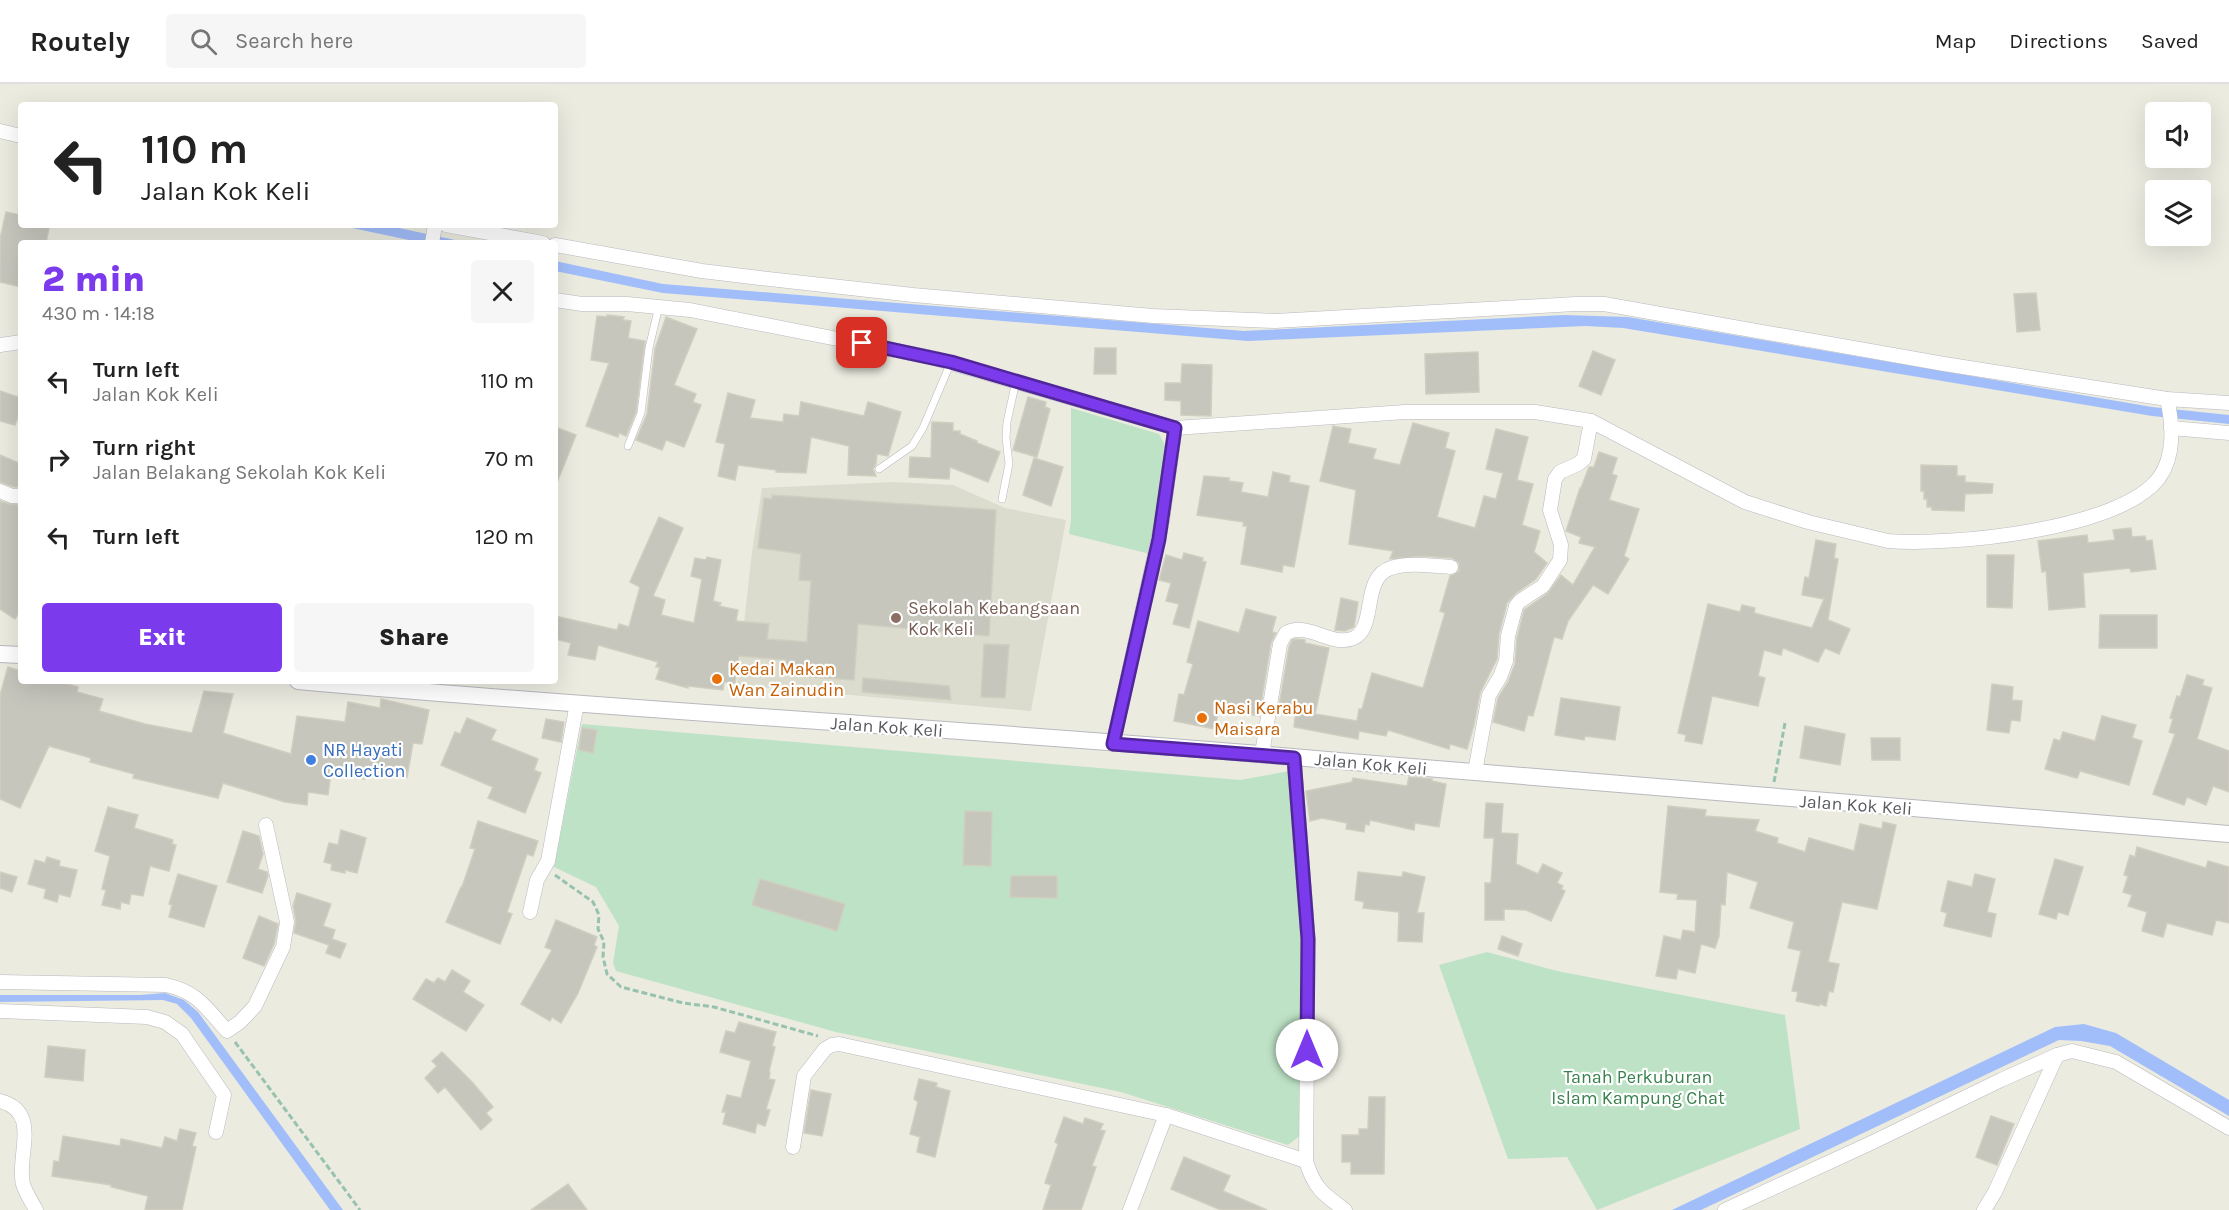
<!DOCTYPE html>
<meta charset="utf-8">
<style>
body{margin:0;font-family:Karla,sans-serif;background:#f6f6f6;color:#222;height:100vh;display:flex;flex-direction:column;font-size:22px;white-space:nowrap}
*{box-sizing:border-box;margin:0}
p{font-size:20px;color:#767676}
.icon{flex:none;width:33px;height:33px;fill:none;stroke:currentColor;stroke-width:2;stroke-linecap:round;stroke-linejoin:round}
.map{position:relative;flex:1;overflow:hidden}
.sheet{position:absolute;left:18px;top:156px;width:540px;height:444px;display:flex;flex-direction:column;background:#fff;border-radius:6px;box-shadow:0 6px 24px #0002}
.sheet>*{flex:none}
.top-card{position:absolute;left:18px;top:18px;width:540px;height:126px;border-radius:6px;box-shadow:0 6px 24px #0002;background:#fff;color:#222;overflow:hidden}
.buttons{position:absolute;left:2145px;top:18px;display:grid;gap:12px}
.buttons a{display:grid;place-items:center;width:66px;height:66px;border-radius:6px;background:#fff;box-shadow:0 6px 24px #0002;font-size:30px}
.pin{position:absolute;display:grid;place-items:center;width:51px;height:51px;color:#fff;margin:-26px;border-radius:12px;box-shadow:0 3px 9px #0006}
.me{position:absolute;width:66px;margin:-33px;rotate:0deg;stroke-linejoin:round;filter:drop-shadow(0 0 4px #0008)}
.turn{display:flex;align-items:center;gap:21px;height:126px;padding:0 24px;font-size:27px}
.turn .icon{width:78px;height:78px;stroke-width:2.5}
.turn b{display:block;font-size:42px;line-height:51px}
.round{display:grid;place-items:center;flex:none;width:63px;height:63px;border-radius:6px;background:#f6f6f6}
.headline{display:flex;align-items:center;justify-content:space-between;height:102px;padding:0 24px}
h1{font-size:36px;font-weight:800;line-height:45px;color:#7c3aed}
.action{display:flex;gap:12px;margin-top:auto;padding:12px 24px}
.action a{flex:1;height:69px;border-radius:6px;background:#7c3aed;color:#fff;font-size:24px;font-weight:800;line-height:69px;text-align:center}
.action a+a{background:#f6f6f6;color:#222}
ul{padding:0;list-style:none}
li{display:flex;align-items:center;gap:18px;height:78px;padding:0 24px}
li div{flex:1}
li b{display:block;font-size:22px}
li em{font-style:normal}
header{display:flex;align-items:center;gap:36px;box-sizing:border-box;height:84px;padding:0 30px;background:#fff;border-bottom:2px solid #e0e0e0}
header strong{font-size:28px}
nav{display:flex;gap:33px;margin-inline-start:auto;font-size:21px}
.search{width:420px;height:54px;background:#f6f6f6;display:flex;align-items:center;gap:15px;box-sizing:border-box;padding:0 21px;border-radius:6px;color:#767676;font-size:22px}
.map>svg:first-child{display:block}
.education{fill:#dbdbce}
.green{fill:#bee2c6}
.water{fill:#a2befa}
.building{fill:#c6c6bd;stroke:#d0cebf;stroke-width:1.5}
.lines{fill:none;stroke-linecap:round;stroke-linejoin:round}
.service-casing{stroke:#b8b9bf;stroke-width:8}
.minor-casing{stroke:#b8b9bf;stroke-width:15}
.tertiary-casing{stroke:#b8b9bf;stroke-width:18}
.path{stroke:#97c2ae;stroke-width:3;stroke-dasharray:6 3;stroke-linecap:butt}
.service{stroke:#fff;stroke-width:7}
.minor{stroke:#fff;stroke-width:14}
.tertiary{stroke:#fff;stroke-width:16}
.route-casing{stroke:#51269a;stroke-width:15}
.route{stroke:#7c3aed;stroke-width:10}
.education-dot{fill:#8d6e63;stroke:#fff;stroke-width:2}
.food-dot{fill:#e8710a;stroke:#fff;stroke-width:2}
.shop-dot{fill:#3f7fe0;stroke:#fff;stroke-width:2}
.labels{text-anchor:middle;stroke-width:4.5;stroke-linejoin:round;paint-order:stroke}
.education-label{font-size:18px;fill:#785e54;stroke:#fff;text-anchor:start}
.food-label{font-size:18px;fill:#c56008;stroke:#fff;text-anchor:start}
.street-label{font-size:18px;fill:#595b61;stroke:#fff}
.shop-label{font-size:18px;fill:#366cbe;stroke:#fff;text-anchor:start}
.park-label{font-size:18px;fill:#38804d;stroke:#fff}
</style>
<header>
<strong>Routely</strong>
<div class="search"><svg class="icon" aria-label="search" viewBox="0 0 24 24"><circle cx="10" cy="10" r="6"/><path d="M15 15l6 6"/></svg>Search here</div>
<nav><a>Map</a><a>Directions</a><a>Saved</a></nav>
</header>
<div class="map">
<svg width="2229" height="1126" viewBox="0 0 2229 1126">
<rect width="100%" height="100%" fill="#ebebe0"/>
<!-- education -->
<polygon class="education" points="894,398 953,401 1005,424 1066,436 1031,627 737,601 752,468 762,404"/>
<!-- green -->
<g class="green">
<polygon points="1071,324 1159,350 1166,363 1150,470 1069,450 1071,436"/>
<polygon points="582,640 1240,696 1290,687 1301,844 1302,1050 1288,1061 1121,1008 836,948 616,887 613,879 619,842 596,803 554,783"/>
<polygon points="1487,868 1557,887 1785,931 1800,1045 1597,1126 1567,1073 1508,1075 1439,881"/>
</g>
<!-- water -->
<g class="water">
<polygon points="338,141 385,141 469,159 423,159"/>
<polygon points="555,177 663,200 1244,247 1564,231 1628,233 2152,323 2229,331 2229,340 2152,332 1623,244 1585,242 1248,257 663,209 555,187"/>
<polygon points="165,909 184,916 198,928 343,1126 330,1126 191,934 177,920 163,916 0,918 0,911 140,911"/>
<polygon points="2084,940 2116,949 2229,1016 2229,1032 2110,962 2081,957 2059,956 1701,1126 1672,1126 2055,943"/>
</g>
<!-- building -->
<g class="building">
<polygon points="6,128 21,131 21,141 36,141 49,144 46,159 21,159 21,203 0,198 0,155"/>
<polygon points="2036,209 2040,246 2017,248 2014,210"/>
<polygon points="607,231 624,233 623,236 631,237 628,254 645,257 636,328 626,352 619,349 618,353 586,342 609,279 591,276 597,232 607,233"/>
<polygon points="666,233 697,245 674,301 696,310 693,318 701,321 684,363 666,356 662,366 636,356 647,330 655,265"/>
<polygon points="1095,264 1116,264 1116,290 1094,290"/>
<polygon points="1593,267 1615,276 1601,311 1579,302"/>
<polygon points="1478,268 1479,308 1426,310 1425,270"/>
<polygon points="1182,280 1212,281 1211,332 1181,331 1181,317 1165,316 1165,299 1181,299"/>
<polygon points="0,307 21,314 21,334 18,333 15,341 0,337"/>
<polygon points="728,309 755,316 750,334 783,338 784,330 799,332 801,318 864,332 868,318 901,328 888,372 877,370 876,380 873,385 876,392 848,391 849,362 811,353 806,389 776,388 776,386 738,381 735,396 718,392 725,360 716,358"/>
<polygon points="1028,313 1046,318 1045,323 1050,325 1037,373 1013,366"/>
<polygon points="932,338 953,339 953,347 960,347 960,350 977,357 977,359 1000,368 988,398 950,383 949,395 909,393 910,373 931,374"/>
<polygon points="1413,339 1449,349 1445,364 1455,367 1437,433 1475,444 1484,412 1496,415 1503,389 1486,385 1496,345 1528,353 1517,396 1533,400 1522,441 1540,447 1534,468 1547,479 1536,495 1515,510 1507,519 1499,550 1497,575 1480,609 1474,641 1467,665 1450,660 1449,665 1388,646 1386,652 1359,647 1358,655 1294,643 1296,625 1279,622 1289,563 1292,556 1296,555 1305,556 1305,559 1329,564 1315,630 1357,637 1359,625 1362,625 1372,589 1423,604 1445,529 1440,527 1450,492 1459,487 1459,479 1452,474 1421,472 1390,475 1393,467 1349,460 1356,406 1320,397 1333,342 1351,345 1348,359 1376,365 1373,375 1400,381"/>
<polygon points="555,343 576,351 556,401 555,401"/>
<polygon points="1599,368 1617,374 1612,390 1617,392 1609,416 1639,425 1624,472 1629,475 1608,510 1593,501 1568,537 1562,555 1554,553 1533,632 1528,631 1524,647 1493,638 1498,614 1508,598 1515,580 1517,554 1524,526 1548,509 1561,491 1573,501 1595,463 1579,459 1581,453 1566,447 1580,404 1581,404 1589,383 1594,383"/>
<polygon points="0,371 21,380 21,403 14,403 0,398"/>
<polygon points="1034,374 1063,383 1051,422 1023,411"/>
<polygon points="1921,381 1957,382 1957,392 1965,392 1965,398 1993,400 1992,409 1965,410 1964,427 1932,426 1932,423 1927,423 1927,415 1924,415 1924,407 1921,407"/>
<polygon points="1273,388 1290,392 1289,398 1309,402 1294,483 1283,481 1282,488 1241,480 1247,442 1243,442 1244,438 1197,431 1204,392 1229,394 1229,397 1243,399 1241,408 1268,413"/>
<polygon points="772,411 996,426 989,552 858,540 854,596 785,591 786,576 739,572 735,600 724,598 723,606 688,602 688,604 656,595 660,583 656,583 658,578 598,561 595,576 568,571 571,559 555,555 555,532 617,546 619,540 629,543 640,503 630,498 659,433 683,444 653,512 665,516 661,531 694,539 702,495 691,492 695,474 706,476 707,473 721,476 713,517 721,519 719,522 738,526 736,537 769,540 767,555 807,558 811,497 799,496 801,470 758,464 764,414 772,415"/>
<polygon points="0,417 9,420 21,421 21,526 15,535 0,525"/>
<polygon points="2131,444 2132,453 2145,452 2146,457 2152,456 2156,485 2131,488 2130,484 2083,489 2085,523 2049,526 2046,487 2042,488 2038,457 2087,451 2088,459 2115,456 2113,446"/>
<polygon points="1816,456 1836,460 1834,474 1838,475 1828,536 1850,545 1839,570 1825,564 1818,578 1783,564 1781,571 1764,566 1758,592 1765,594 1758,622 1712,612 1702,660 1685,657 1686,651 1678,649 1708,520 1740,528 1742,521 1755,524 1754,529 1812,544 1824,515 1802,511 1805,493 1809,494"/>
<polygon points="1184,469 1203,474 1202,477 1206,478 1189,544 1173,540 1179,520 1166,517 1171,499 1159,496 1166,471 1182,476"/>
<polygon points="1987,471 2014,471 2012,524 1987,523"/>
<polygon points="1341,514 1358,518 1354,543 1345,547 1335,546"/>
<polygon points="1246,525 1276,533 1272,548 1276,549 1271,559 1259,632 1219,624 1215,645 1174,637 1179,610 1184,611 1193,580 1187,578 1198,537 1239,549"/>
<polygon points="2100,531 2157,531 2157,564 2099,564"/>
<polygon points="984,560 1009,561 1005,614 981,613"/>
<polygon points="8,583 21,587 21,597 57,597 78,603 77,608 103,615 99,627 145,640 192,649 204,607 233,610 223,649 291,670 297,632 345,638 348,618 380,624 381,615 429,626 422,660 413,659 407,693 366,685 365,695 331,689 328,711 308,708 307,721 285,718 223,699 218,714 133,694 134,690 90,678 91,674 49,662 20,724 0,715 0,611"/>
<polygon points="2187,591 2204,596 2202,601 2212,604 2197,655 2229,667 2229,708 2213,702 2206,721 2187,713 2184,721 2153,710 2175,650 2169,648 2173,635 2170,634 2177,612 2180,613"/>
<polygon points="863,594 949,602 951,616 862,608"/>
<polygon points="1992,600 2013,603 2012,616 2022,617 2020,637 2011,636 2009,649 1987,646"/>
<polygon points="1561,614 1620,623 1615,656 1585,652 1584,656 1555,651"/>
<polygon points="2102,632 2136,641 2132,654 2142,657 2129,701 2080,687 2077,694 2045,685 2054,655 2060,657 2063,648 2095,657"/>
<polygon points="467,634 496,646 491,656 538,675 534,686 541,689 525,729 488,714 493,703 441,681 455,648 460,650"/>
<polygon points="546,635 564,638 561,658 542,654"/>
<polygon points="1805,642 1845,650 1840,681 1800,674"/>
<polygon points="582,644 597,646 593,669 579,666"/>
<polygon points="1871,654 1900,654 1900,676 1872,676"/>
<polygon points="1409,693 1432,695 1432,697 1446,700 1439,743 1415,739 1414,746 1370,736 1369,741 1365,740 1364,748 1346,745 1347,739 1322,734 1310,737 1306,707 1352,698 1353,694 1407,702"/>
<polygon points="1486,719 1503,720 1501,749 1518,750 1516,780 1538,790 1543,780 1562,789 1557,799 1563,802 1561,805 1565,807 1551,837 1526,826 1504,825 1504,836 1485,836 1485,799 1491,799 1494,754 1484,754"/>
<polygon points="1668,722 1706,726 1705,732 1759,736 1755,747 1778,754 1777,759 1805,768 1809,754 1854,767 1860,740 1882,745 1883,738 1896,741 1877,825 1842,818 1828,878 1839,880 1833,908 1829,907 1826,922 1820,920 1819,922 1796,917 1798,908 1792,907 1801,867 1788,864 1794,838 1750,824 1758,798 1727,788 1725,821 1721,820 1719,852 1715,864 1701,860 1695,889 1678,885 1676,895 1656,892 1664,852 1681,856 1683,846 1695,848 1697,816 1677,815 1678,810 1660,808"/>
<polygon points="108,723 138,731 134,744 173,756 172,760 176,761 169,787 150,782 143,812 131,810 129,820 121,818 120,825 102,821 106,806 102,805 110,772 95,767"/>
<polygon points="965,727 992,728 991,782 963,781"/>
<polygon points="478,737 538,757 533,772 527,770 507,828 512,830 500,860 446,838 461,803 462,803 475,765 470,764"/>
<polygon points="341,746 366,754 357,789 345,786 345,789 331,786 332,780 324,778 329,759 338,761"/>
<polygon points="243,747 259,752 263,770 258,785 267,788 268,792 262,809 227,798"/>
<polygon points="2137,763 2206,784 2208,777 2229,783 2229,839 2216,836 2212,851 2167,839 2163,853 2142,847 2147,828 2128,822 2132,811 2123,808 2128,792 2124,791 2130,771 2135,773"/>
<polygon points="47,773 60,777 59,782 77,786 70,813 59,810 57,818 44,814 46,805 28,800 35,776 45,779"/>
<polygon points="2055,775 2083,783 2068,831 2058,828 2056,835 2039,830"/>
<polygon points="0,788 17,793 12,808 0,804"/>
<polygon points="1358,788 1402,793 1403,788 1425,793 1417,829 1424,829 1422,858 1398,857 1399,828 1363,824 1364,818 1355,816"/>
<polygon points="178,790 217,802 204,843 169,833 172,821 169,820"/>
<polygon points="1975,790 1995,795 1987,828 1996,830 1991,853 1944,842 1947,829 1941,827 1948,797 1972,803"/>
<polygon points="1011,792 1057,792 1057,814 1010,813"/>
<polygon points="760,795 845,820 837,847 752,821"/>
<polygon points="297,809 331,820 323,842 335,846 332,855 346,860 340,874 326,869 329,861 294,849 296,837 293,822"/>
<polygon points="259,832 278,840 274,860 264,882 243,874"/>
<polygon points="556,836 597,853 594,861 597,863 578,909 561,939 552,933 550,937 521,920 552,866 545,863"/>
<polygon points="1502,852 1522,860 1518,872 1498,865"/>
<polygon points="452,886 470,897 463,908 484,921 466,947 413,915 426,895 434,899 438,894 445,898"/>
<polygon points="739,938 776,948 772,962 775,963 769,987 770,988 769,995 775,996 766,1025 770,1026 765,1042 757,1039 755,1049 723,1040 726,1028 722,1028 727,1011 741,1014 751,977 720,968 726,947 735,949"/>
<polygon points="48,962 85,966 83,997 45,993"/>
<polygon points="442,968 473,999 493,1023 486,1029 492,1036 481,1046 445,1003 438,1009 425,994 437,982 432,977"/>
<polygon points="919,995 937,999 936,1003 950,1007 935,1073 917,1068 920,1053 910,1050 918,1018 914,1015"/>
<polygon points="811,1006 831,1010 822,1052 804,1049"/>
<polygon points="1369,1013 1385,1013 1384,1090 1351,1090 1351,1078 1342,1078 1342,1051 1359,1051 1359,1045 1368,1045"/>
<polygon points="1991,1032 2014,1040 1997,1081 1976,1073"/>
<polygon points="1064,1033 1083,1040 1085,1034 1103,1040 1100,1046 1105,1047 1092,1082 1096,1083 1081,1126 1043,1126 1051,1101 1045,1099 1058,1060 1055,1058"/>
<polygon points="180,1045 196,1049 192,1062 196,1063 182,1126 145,1126 148,1112 111,1103 111,1101 52,1092 54,1077 59,1078 63,1052 120,1062 121,1055 162,1064 165,1053 177,1057"/>
<polygon points="1184,1073 1230,1092 1223,1107 1267,1126 1221,1126 1171,1105"/>
<polygon points="568,1100 587,1126 531,1126"/>
</g>
<g class="lines">
<!-- service casing -->
<g class="service-casing">
<g id="service">
<polyline points="628,362 641,329 649,264 659,222"/>
<polyline points="879,385 912,362 923,344 951,278"/>
<polyline points="1002,415 1009,380 1006,354 1007,338 1016,297"/>
</g>
</g>
<!-- minor casing -->
<g class="minor-casing">
<g id="minor">
<polyline points="0,47 21,52"/>
<polyline points="446,141 543,159"/>
<polyline points="432,159 435,141"/>
<polyline points="555,161 702,187 760,194 913,211 1153,232 1275,237 1575,220 1604,220 1944,280 2167,315 2229,319"/>
<path d="M555,216l27,4h45l63,6 244,48 241,70 230,-16h130l56,9 154,81 63,20 80,19c63,5 231,-11 271,-63 16,-22 14,-54 8,-79"/>
<polyline points="0,261 21,258"/>
<polyline points="2171,344 2229,349"/>
<polyline points="0,407 12,412 21,412"/>
<polyline points="1113,660 1162,438 1175,344"/>
<path d="M1262,670l18,-110 6,-11c22,-12 46,15 68,5 23,-11 7,-61 37,-70 18,-6 41,-2 60,-1"/>
<path d="M1294,674l14,181 -2,222c8,27 17,33 39,49"/>
<polyline points="1475,688 1489,611 1500,593 1506,577 1508,552 1516,522 1520,517 1543,502 1560,476 1561,461 1550,426 1555,395 1560,388 1578,380 1584,375 1591,337"/>
<polyline points="530,828 537,796 548,777 577,619"/>
<path d="M0,898l166,3c32,7 40,23 61,46l13,-9 15,-16 28,-59 4,-25 -21,-97"/>
<polyline points="0,927 147,933 165,938 182,950 224,1011 216,1048"/>
<path d="M0,1017c42,11 16,55 23,83 3,10 9,18 13,26"/>
<polyline points="793,1063 804,992 825,965 832,961 839,960 1166,1031 1306,1077"/>
<polyline points="1130,1126 1166,1031"/>
<polyline points="1725,1126 1871,1059 2001,996 2057,971 2072,967 2116,978 2229,1044"/>
<polyline points="1984,1126 1995,1108 2057,971"/>
</g>
</g>
<!-- tertiary casing -->
<g class="tertiary-casing">
<g id="tertiary">
<polyline points="0,570 21,571"/>
<path d="M298,597c320,29 641,46 961,73 323,28 646,55 970,80"/>
</g>
</g>
<!-- path -->
<g class="path">
<polyline points="1774,698 1785,639"/>
<polyline points="555,791 593,818 599,831 598,845 604,858 603,873 607,890 621,903 683,919 714,923 818,952"/>
<polyline points="235,958 360,1126"/>
</g>
<!-- service -->
<use href="#service" class="service"/>
<!-- minor -->
<use href="#minor" class="minor"/>
<!-- tertiary -->
<use href="#tertiary" class="tertiary"/>
</g>
<g class="lines">
<!-- route casing -->
<g class="route-casing">
<polyline id="route" points="862,259 951,278 1175,344 1159,455 1113,660 1294,674 1308,855 1307,966"/>
</g>
<!-- route -->
<use href="#route" class="route"/>
</g>
<!-- markers -->
<circle class="education-dot" cx="896" cy="534" r="6"/>
<g class="food-dot">
<circle cx="717" cy="595" r="6"/>
<circle cx="1202" cy="634" r="6"/>
</g>
<circle class="shop-dot" cx="311" cy="676" r="6"/>
<g class="labels">
<!-- education labels -->
<g class="education-label">
<text x="908" y="530">Sekolah Kebangsaan<tspan x="908" dy="21">Kok Keli</tspan></text>
</g>
<!-- food labels -->
<g class="food-label">
<text x="729" y="591">Kedai Makan<tspan x="729" dy="21">Wan Zainudin</tspan></text>
<text x="1214" y="630">Nasi Kerabu<tspan x="1214" dy="21">Maisara</tspan></text>
</g>
<!-- street labels -->
<g class="street-label">
<text transform="translate(887 643) rotate(4)" y="6">Jalan Kok Keli</text>
<text transform="translate(1371 680) rotate(5)" y="6">Jalan Kok Keli</text>
<text transform="translate(1856 721) rotate(4)" y="6">Jalan Kok Keli</text>
</g>
<!-- shop labels -->
<g class="shop-label">
<text x="323" y="672">NR Hayati<tspan x="323" dy="21">Collection</tspan></text>
</g>
<!-- park labels -->
<g class="park-label">
<text x="1638" y="999">Tanah Perkuburan<tspan x="1638" dy="21">Islam Kampung Chat</tspan></text>
</g>
</g>
</svg>
<div class="buttons">
<a><svg class="icon" aria-label="sound" viewBox="0 0 24 24"><path d="M4 9h4l5-4v14l-5-4H4zM17 9q2 3 0 6"/></svg></a>
<a><svg class="icon" aria-label="layers" viewBox="0 0 24 24"><path d="M12 4l9 5-9 5-9-5zM3 14l9 5 9-5"/></svg></a>
</div>
<div class="pin" style="left:862px;top:259px;background:#d93025"><svg class="icon" aria-label="arrive" viewBox="0 0 24 24"><path d="M6 21V4h12l-3 4 3 4H6"/></svg></div>
<svg class="me" style="left:1307px;top:966px" viewBox="-20 -20 40 40"><circle r="19" fill="#fff"/><path d="M0-13L10 11 0 6-10 11z" fill="#7c3aed"/></svg>
<div class="top-card">
<div class="turn"><svg class="icon" aria-label="left" viewBox="0 0 24 24"><path d="M17 20v-9H6M10 6l-5 5 5 5"/></svg><div><b>110 m</b>Jalan Kok Keli</div></div>
</div>
<section class="sheet">
<div class="headline"><div><h1>2 min</h1><p>430 m · 14:18</p></div><a class="round"><svg class="icon" aria-label="close" viewBox="0 0 24 24"><path d="M6 6l12 12M18 6L6 18"/></svg></a></div>
<ul>
<li><svg class="icon" aria-label="left" viewBox="0 0 24 24"><path d="M17 20v-9H6M10 6l-5 5 5 5"/></svg><div><b>Turn left</b><p>Jalan Kok Keli</p></div><em>110 m</em></li>
<li><svg class="icon" aria-label="right" viewBox="0 0 24 24"><path d="M7 20v-9h11M14 6l5 5-5 5"/></svg><div><b>Turn right</b><p>Jalan Belakang Sekolah Kok Keli</p></div><em>70 m</em></li>
<li><svg class="icon" aria-label="left" viewBox="0 0 24 24"><path d="M17 20v-9H6M10 6l-5 5 5 5"/></svg><div><b>Turn left</b></div><em>120 m</em></li>
</ul>
<div class="action"><a>Exit</a><a>Share</a></div>
</section>
</div>
